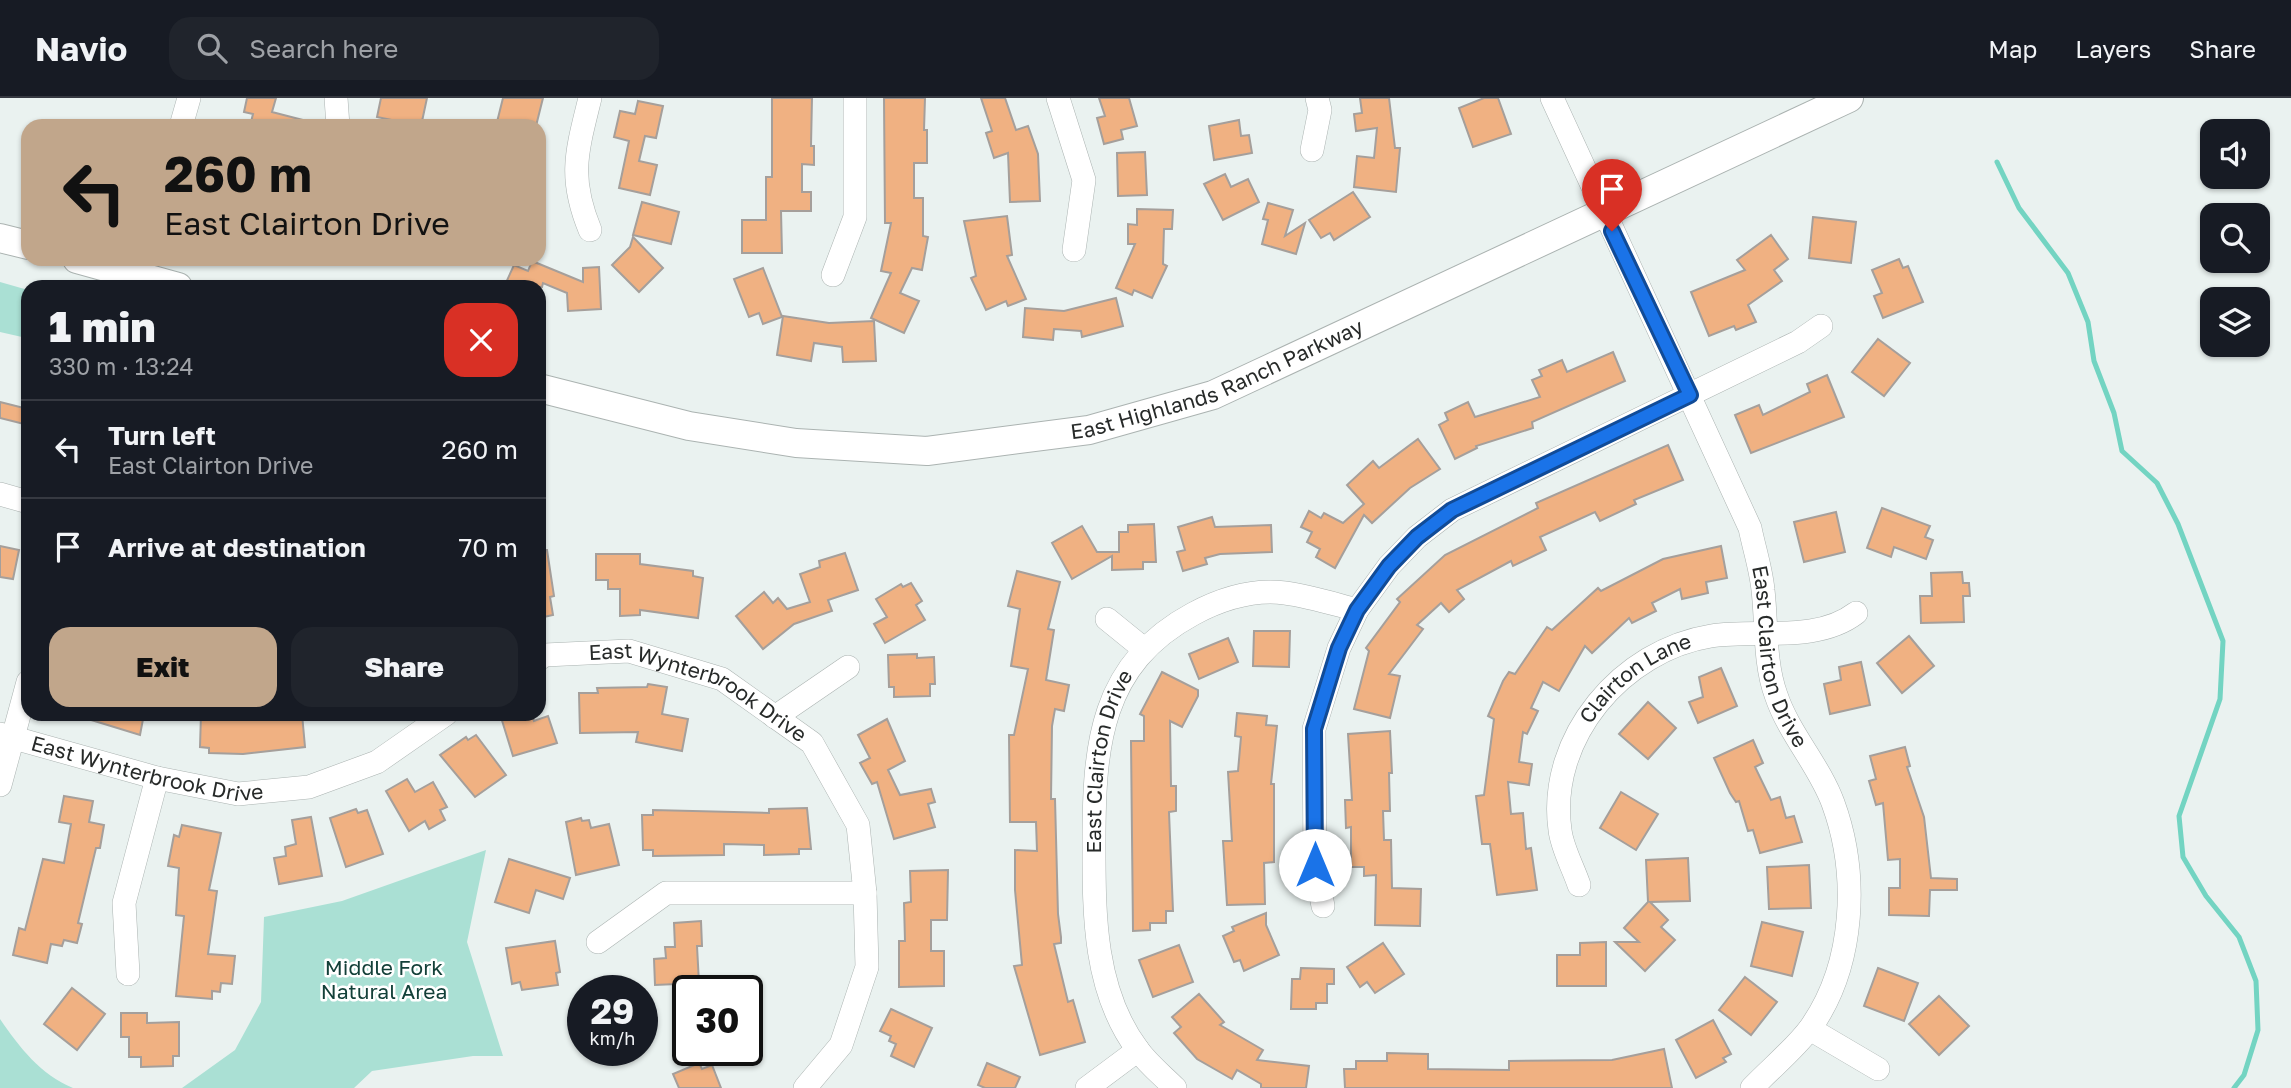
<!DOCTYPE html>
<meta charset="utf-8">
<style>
body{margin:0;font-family:"Golos Text",sans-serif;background:#20242c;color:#f1f3f6;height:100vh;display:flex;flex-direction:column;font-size:26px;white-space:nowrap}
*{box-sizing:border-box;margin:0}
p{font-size:23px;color:#9ea1a6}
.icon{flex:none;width:38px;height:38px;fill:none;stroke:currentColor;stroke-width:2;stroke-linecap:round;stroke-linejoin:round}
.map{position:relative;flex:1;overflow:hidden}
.panel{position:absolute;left:21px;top:182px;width:525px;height:441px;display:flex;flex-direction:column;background:#171b24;border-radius:21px;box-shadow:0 2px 5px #0004}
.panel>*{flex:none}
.hud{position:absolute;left:21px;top:21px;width:525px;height:147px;border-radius:21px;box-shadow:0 2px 5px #0004;background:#c1a68b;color:#111;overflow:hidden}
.buttons{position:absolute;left:2200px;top:21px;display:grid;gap:14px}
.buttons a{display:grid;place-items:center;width:70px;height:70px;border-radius:14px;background:#171b24;box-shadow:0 2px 5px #0004;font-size:35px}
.speed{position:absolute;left:567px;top:877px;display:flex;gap:14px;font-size:35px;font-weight:700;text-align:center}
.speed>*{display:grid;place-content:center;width:91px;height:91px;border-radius:50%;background:#171b24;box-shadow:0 2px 5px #0004;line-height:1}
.speed small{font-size:18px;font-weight:400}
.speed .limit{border:4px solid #111;border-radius:10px;background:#fff;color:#111}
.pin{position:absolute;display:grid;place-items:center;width:60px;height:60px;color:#fff;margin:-72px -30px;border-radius:50% 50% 50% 0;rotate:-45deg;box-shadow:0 0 7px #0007}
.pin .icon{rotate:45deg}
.me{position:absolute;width:77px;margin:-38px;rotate:0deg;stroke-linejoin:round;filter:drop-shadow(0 0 5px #0008)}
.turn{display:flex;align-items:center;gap:24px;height:147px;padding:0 28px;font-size:32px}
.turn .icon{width:91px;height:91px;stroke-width:2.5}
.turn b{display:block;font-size:49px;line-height:60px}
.round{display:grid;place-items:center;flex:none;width:74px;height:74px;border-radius:21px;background:#20242c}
.overview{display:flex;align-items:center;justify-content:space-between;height:119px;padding:0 28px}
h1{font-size:42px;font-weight:800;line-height:52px}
.cta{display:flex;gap:14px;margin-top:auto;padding:14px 28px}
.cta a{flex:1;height:80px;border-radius:21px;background:#c1a68b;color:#111;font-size:28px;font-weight:800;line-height:80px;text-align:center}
.cta a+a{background:#20242c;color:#f1f3f6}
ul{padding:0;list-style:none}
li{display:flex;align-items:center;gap:21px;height:98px;padding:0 28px;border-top:2px solid #363941}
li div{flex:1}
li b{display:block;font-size:26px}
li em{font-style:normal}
header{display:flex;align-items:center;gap:42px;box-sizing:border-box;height:98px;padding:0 35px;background:#171b24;border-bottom:2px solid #363941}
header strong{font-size:33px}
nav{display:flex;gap:38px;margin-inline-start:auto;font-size:24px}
.search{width:490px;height:63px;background:#20242c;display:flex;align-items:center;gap:18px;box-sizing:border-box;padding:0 24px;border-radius:21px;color:#9ea1a6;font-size:26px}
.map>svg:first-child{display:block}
.green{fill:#aae0d4}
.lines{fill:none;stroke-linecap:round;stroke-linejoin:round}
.stream{stroke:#73d4c2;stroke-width:5}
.building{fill:#f0b182;stroke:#a59f9b;stroke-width:2}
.minor-casing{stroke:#abb3b1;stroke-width:24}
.major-casing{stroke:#abb3b1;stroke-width:30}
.minor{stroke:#fff;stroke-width:23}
.major{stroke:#fff;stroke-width:28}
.route-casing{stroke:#114b97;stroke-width:18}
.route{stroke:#1a73e8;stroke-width:12}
.labels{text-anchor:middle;stroke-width:5;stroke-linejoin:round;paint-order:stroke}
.street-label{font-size:21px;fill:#272a29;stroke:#fff}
.park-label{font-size:21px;fill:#134039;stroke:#fff}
</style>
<header>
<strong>Navio</strong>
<div class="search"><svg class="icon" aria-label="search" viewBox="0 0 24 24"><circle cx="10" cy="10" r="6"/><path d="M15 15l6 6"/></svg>Search here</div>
<nav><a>Map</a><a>Layers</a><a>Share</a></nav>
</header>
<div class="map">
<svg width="2291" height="990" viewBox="0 0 2291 990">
<rect width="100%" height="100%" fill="#eaf2f0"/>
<!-- green -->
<g class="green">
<polygon points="0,184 28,192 28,245 22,239 0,234"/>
<polygon points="486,752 467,844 503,958 473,958 372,973 354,990 182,990 235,952 261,904 264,819 342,803"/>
<path d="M0,921c20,29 40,55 73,69h-73z"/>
</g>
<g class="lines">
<!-- stream -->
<polyline class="stream" points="1997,64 2019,110 2068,175 2088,224 2094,263 2114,315 2122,353 2157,385 2178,426 2223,543 2220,601 2179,718 2183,759 2206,798 2239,839 2256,883 2258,932 2244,977 2234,990"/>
</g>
<!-- building -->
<g class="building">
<polygon points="247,0 276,0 272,14 307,23 307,28 250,28 253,16 244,14"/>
<polygon points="381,0 427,0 421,28 377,19"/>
<polygon points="503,0 543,0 536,28 496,28"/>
<polygon points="772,0 812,0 811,48 814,48 814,67 802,66 802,94 811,94 811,113 781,113 782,155 742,155 742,122 766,122 766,79 772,79"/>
<polygon points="884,0 925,0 924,32 927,32 927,65 914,65 914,100 923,100 923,138 928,139 922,172 912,170 900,195 919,203 904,235 871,220 891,175 881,173 891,125 885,125"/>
<polygon points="981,0 1005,0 1016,32 1028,28 1038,56 1040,103 1010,104 1008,55 994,60 986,35 992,33"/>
<polygon points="1099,0 1129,0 1137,28 1121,32 1123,41 1104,46 1097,20 1105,18"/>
<polygon points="1360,0 1389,0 1395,50 1400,50 1396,94 1354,89 1357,58 1374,60 1377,30 1356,33 1354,16 1362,15"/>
<polygon points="1484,0 1498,0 1511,36 1473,49 1459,10"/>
<polygon points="638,3 663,8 656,40 645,38 639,63 657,67 650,97 619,90 629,43 614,39 620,13 635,16"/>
<polygon points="1239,22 1241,38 1249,37 1252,55 1214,62 1209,28"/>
<polygon points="1145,54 1147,97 1118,98 1117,55"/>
<polygon points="1225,76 1231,89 1248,81 1259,104 1223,122 1204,86"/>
<polygon points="1353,94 1370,119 1334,142 1330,135 1321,140 1309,122"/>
<polygon points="642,104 679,114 671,146 633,137"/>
<polygon points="1268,105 1293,112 1285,138 1305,125 1296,156 1262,146 1268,122 1263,121"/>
<polygon points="1137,111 1173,112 1172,131 1164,131 1163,166 1167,168 1152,200 1134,192 1132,197 1116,190 1135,146 1128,146 1128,126 1137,127"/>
<polygon points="1007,118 1012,157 1007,158 1026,201 1008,208 1006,203 986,212 971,180 976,178 964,123"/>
<polygon points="1813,119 1856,124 1851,165 1809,160"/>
<polygon points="1771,137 1788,161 1774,172 1782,183 1748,207 1756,224 1736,232 1734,228 1709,238 1691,194 1745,172 1737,162"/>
<polygon points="633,139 663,170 639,194 612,167 630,149"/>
<polygon points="1899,161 1903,170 1908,168 1923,204 1883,220 1874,198 1882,195 1872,172"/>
<polygon points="532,163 583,184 583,170 599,169 601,211 568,213 567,195 543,185 542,189 504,189 514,167 528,173"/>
<polygon points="763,170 782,219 763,226 759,215 749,219 734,181"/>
<polygon points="1116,200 1123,228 1082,239 1081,233 1054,231 1053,242 1023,239 1025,210 1064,213"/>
<polygon points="783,218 829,225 874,223 876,263 843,264 842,249 814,245 811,263 777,257"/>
<polygon points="1878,241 1910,265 1884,298 1852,274"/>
<polygon points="1613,254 1625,283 1532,324 1533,330 1476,348 1477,350 1455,361 1439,327 1448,322 1445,315 1468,304 1475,319 1540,299 1532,282 1542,278 1539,272 1562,262 1567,274"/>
<polygon points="1827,277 1844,319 1751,355 1735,317 1759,307 1763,317 1810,294 1807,286"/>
<polygon points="0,304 28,311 28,327 0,320"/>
<polygon points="1418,341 1440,371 1410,390 1372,425 1364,417 1335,470 1316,459 1320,451 1307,444 1312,434 1301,429 1309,413 1321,420 1324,415 1343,425 1364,406 1347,387 1373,363 1379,370"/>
<polygon points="1668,347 1683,382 1634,402 1636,406 1600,423 1595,414 1540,439 1546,452 1513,468 1511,463 1457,492 1464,501 1449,514 1441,505 1417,527 1423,531 1389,576 1400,578 1390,620 1354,611 1369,553 1366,550 1400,504 1397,501 1445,457 1538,410 1536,405"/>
<polygon points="1882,410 1930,428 1925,439 1933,442 1926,461 1894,449 1891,459 1867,450"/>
<polygon points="1836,414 1845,454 1804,464 1794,424"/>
<polygon points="1212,419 1215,429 1271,427 1272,454 1220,456 1205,460 1207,466 1183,473 1177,454 1185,452 1178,429"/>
<polygon points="1154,426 1156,464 1143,464 1143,471 1112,472 1112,458 1072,481 1052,445 1082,428 1097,454 1119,454 1119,434 1128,434 1128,427"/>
<polygon points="0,448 19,452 13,481 0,479"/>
<polygon points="1721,448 1727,480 1706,484 1708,495 1682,501 1680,491 1652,505 1656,513 1632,525 1629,520 1592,555 1585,548 1559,593 1543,584 1531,610 1538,613 1527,636 1523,634 1519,664 1532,666 1529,687 1508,684 1511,716 1523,715 1526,751 1531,750 1537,792 1497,797 1490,746 1482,746 1476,698 1484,697 1494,621 1488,618 1503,583 1509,574 1515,576 1547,529 1552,532 1598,490 1601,493 1663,461"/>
<polygon points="539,452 547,452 554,498 550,499 553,517 539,520"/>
<polygon points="845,455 858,492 828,502 832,513 794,526 763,551 736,518 764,494 773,505 778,500 787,511 810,504 800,476 820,469 819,463"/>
<polygon points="596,456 640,456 640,466 693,473 693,478 703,480 698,520 640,512 640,517 620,518 620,491 608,491 608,482 596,482"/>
<polygon points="1017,473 1060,484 1048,531 1054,532 1046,582 1069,587 1064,613 1055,611 1052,628 1051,701 1055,701 1058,816 1061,839 1061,845 1054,846 1068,904 1073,902 1085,944 1040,957 1014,868 1022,867 1015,792 1015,752 1037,753 1036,724 1010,724 1009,637 1014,637 1028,571 1011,568 1020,511 1008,508"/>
<polygon points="1962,474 1963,485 1969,485 1970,498 1963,498 1964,524 1921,525 1920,498 1932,498 1931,475"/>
<polygon points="911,485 922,503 916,507 925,522 885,545 874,526 887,519 876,501 901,486 903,489"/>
<polygon points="1254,533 1290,533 1289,569 1253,568"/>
<polygon points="1909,538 1934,568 1902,595 1877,565"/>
<polygon points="1228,540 1238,564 1199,581 1189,556"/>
<polygon points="917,556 917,560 934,559 935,586 930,586 930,598 894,599 894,589 889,589 888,557"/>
<polygon points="1861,564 1870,607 1830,616 1824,586 1841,582 1839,569"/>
<polygon points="1721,570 1737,608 1698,625 1689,604 1703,599 1699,579"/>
<polygon points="1162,574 1198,592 1198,598 1182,629 1170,623 1171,688 1176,688 1176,713 1169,714 1173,813 1166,813 1166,825 1150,825 1150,832 1133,833 1131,643 1144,643 1144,618 1140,616"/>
<polygon points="648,586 667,589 662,616 688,621 682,653 636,644 638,634 580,635 579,595 598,595 597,590 647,589"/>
<polygon points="1648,604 1676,630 1648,661 1619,636"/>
<polygon points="1237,615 1267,618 1266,627 1277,628 1271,686 1274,686 1274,764 1264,765 1265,806 1227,807 1223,743 1232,743 1228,674 1238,673 1241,639 1235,638"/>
<polygon points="89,616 144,616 140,637 88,621"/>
<polygon points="201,616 302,616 305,649 243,656 209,655 209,650 200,649"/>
<polygon points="500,616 532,616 534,623 548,618 557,645 513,658"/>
<polygon points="887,621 905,663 888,672 900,697 931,691 935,704 928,706 935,729 894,741 877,684 872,686 860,665 870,660 858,637"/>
<polygon points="1390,633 1392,675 1389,675 1390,713 1383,713 1384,742 1391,742 1392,790 1421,791 1420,828 1375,827 1376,777 1364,778 1364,769 1351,769 1351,729 1346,730 1345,702 1352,702 1348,636"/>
<polygon points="476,637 506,677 475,699 440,657 466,639 468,642"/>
<polygon points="1753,642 1763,665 1755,669 1771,702 1780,699 1786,720 1794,718 1802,744 1760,755 1753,732 1748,733 1739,703 1736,704 1730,695 1714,660"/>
<polygon points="1905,649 1910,668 1907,669 1924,719 1931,780 1957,781 1957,792 1930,792 1929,818 1889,817 1889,790 1900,790 1900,761 1888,762 1883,705 1876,707 1869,683 1876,681 1870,658"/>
<polygon points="407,681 415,694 433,684 447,709 440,712 445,722 429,731 425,723 409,733 386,693"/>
<polygon points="1621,694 1658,716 1636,752 1600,730"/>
<polygon points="64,698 93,703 89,724 104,727 100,750 96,750 78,825 82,826 77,845 64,842 62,848 51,846 47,865 13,857 19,830 25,832 43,761 64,765 71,726 59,724"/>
<polygon points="807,710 811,751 799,751 799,756 764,757 764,747 724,746 724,757 653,758 653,752 643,752 642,717 653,717 653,712 769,715 769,711"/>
<polygon points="356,711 358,715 367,712 383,756 346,769 330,720"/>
<polygon points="311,719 322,778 279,786 274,760 286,758 285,749 296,746 292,722"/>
<polygon points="581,720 582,723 589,722 591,730 609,726 619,767 576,777 566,724"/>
<polygon points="182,727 221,735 209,792 217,793 208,856 235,858 232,886 221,885 220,894 212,893 212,901 176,898 184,818 176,817 179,770 168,768 174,737 179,739"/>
<polygon points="1688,760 1690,803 1650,804 1668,822 1661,829 1675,842 1645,873 1615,844 1639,844 1624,830 1648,804 1646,762"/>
<polygon points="509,761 570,780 563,801 536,792 529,815 495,804"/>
<polygon points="1809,767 1811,810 1769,811 1767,769"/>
<polygon points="948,772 947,822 931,822 931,853 944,853 944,888 899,889 899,843 905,843 904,805 911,804 910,773"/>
<polygon points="1266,815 1266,827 1279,857 1244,873 1240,862 1234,864 1223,838 1234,833 1232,829"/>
<polygon points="701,823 702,848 697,848 699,885 655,887 654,861 666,860 665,849 675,849 674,825"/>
<polygon points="1762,824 1803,834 1792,878 1751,868"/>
<polygon points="555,843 560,874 556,875 558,887 522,892 520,884 512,886 506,850"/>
<polygon points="1606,844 1606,888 1557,888 1557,857 1580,857 1580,845"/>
<polygon points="1383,845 1404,876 1375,895 1367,884 1360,889 1347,869"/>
<polygon points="1179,847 1193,884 1153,899 1139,862"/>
<polygon points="1301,870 1334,871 1334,886 1327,886 1327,905 1316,905 1316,911 1291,911 1292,881 1300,881"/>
<polygon points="1878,870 1918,885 1904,923 1864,908"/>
<polygon points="1745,879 1777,904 1751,937 1719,912"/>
<polygon points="72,890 105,916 77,952 44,926"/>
<polygon points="1199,896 1224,924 1220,927 1263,952 1257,962 1309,968 1306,990 1261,990 1261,986 1237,972 1232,981 1197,961 1174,935 1181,929 1172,919"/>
<polygon points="1939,898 1969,928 1939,957 1909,926"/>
<polygon points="891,911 932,930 914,969 891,958 896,946 889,943 891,938 880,933"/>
<polygon points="121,915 147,915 147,925 179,924 179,958 173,958 173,968 141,969 141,959 129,959 129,939 121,939"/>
<polygon points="1713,922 1731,956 1723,960 1726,964 1696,980 1676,942"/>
<polygon points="1664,951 1672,990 1345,990 1344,971 1356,971 1356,963 1387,963 1387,955 1428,956 1428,971 1509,972 1509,963 1612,962"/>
<polygon points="699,965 702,971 712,967 721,990 679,990 673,976"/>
<polygon points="987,965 1020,979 1015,990 985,990 978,987"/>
</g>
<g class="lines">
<!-- minor casing -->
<g class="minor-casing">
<g id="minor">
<polyline points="336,0 338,28"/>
<path d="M590,0c-13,53 -22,79 0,132"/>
<polyline points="1058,0 1084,82 1074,152"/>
<path id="s1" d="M1552,0l198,430c4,20 11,41 13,62 4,34 1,72 13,105 13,39 43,70 57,108 26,71 22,161 -22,224 -16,22 -40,41 -59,61"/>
<polyline points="181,28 189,0"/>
<polyline points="1312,52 1320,12 1317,0"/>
<polyline points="833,177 855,119 855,0"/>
<polyline points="0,396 28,404"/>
<polyline points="1107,521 1144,551"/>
<path id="s2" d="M539,561l6,-4 84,-4 93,28 90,64 46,82 7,68 2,74 -26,78 -36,43"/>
<polyline points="775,619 848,569"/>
<path id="s3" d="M0,636l157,44 81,16 71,-7 68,-25 69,-48"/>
<polyline points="0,687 28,584"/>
<path id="s4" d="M1579,787c-6,-18 -17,-37 -19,-55 -13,-93 63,-180 151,-194 47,-7 106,7 145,-23"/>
<polyline points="1323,808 1315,767 1314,631 1339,550 1357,512 1389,468 1417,439 1452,412 1798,244 1821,228"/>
<polyline points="598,844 666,795 865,795"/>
<polyline points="128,876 124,805 157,680"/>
<polyline points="1810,931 1878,971"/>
<polyline points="1087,990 1138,952"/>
<path id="s5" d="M1175,990c-12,-12 -27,-24 -37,-38 -45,-60 -44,-138 -44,-209 0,-95 6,-177 99,-227 28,-15 60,-25 92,-21 24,3 49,11 72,17"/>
</g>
</g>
<!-- major casing -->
<g class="major-casing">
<g id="major">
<polyline points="0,140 28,147"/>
<polyline points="77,161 178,189"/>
<path id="s6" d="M539,290l150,38 107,17 131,8 162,-21 124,-35 636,-297"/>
</g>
</g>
<!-- minor -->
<use href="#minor" class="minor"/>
<!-- major -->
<use href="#major" class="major"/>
</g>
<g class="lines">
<!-- route casing -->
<g class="route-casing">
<polyline id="route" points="1315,767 1314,631 1339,550 1357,512 1389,468 1417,439 1452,412 1690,297 1612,133"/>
</g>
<!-- route -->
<use href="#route" class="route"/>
</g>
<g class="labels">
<!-- street labels -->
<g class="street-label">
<text dy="7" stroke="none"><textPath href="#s6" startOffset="695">East Highlands Ranch Parkway</textPath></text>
<text dy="7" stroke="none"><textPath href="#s1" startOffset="606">East Clairton Drive</textPath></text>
<text dy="7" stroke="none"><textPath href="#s4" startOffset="240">Clairton Lane</textPath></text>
<text dy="7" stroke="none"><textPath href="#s2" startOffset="170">East Wynterbrook Drive</textPath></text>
<text dy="7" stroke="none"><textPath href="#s5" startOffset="352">East Clairton Drive</textPath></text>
<text dy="7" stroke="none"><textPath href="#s3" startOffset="152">East Wynterbrook Drive</textPath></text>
</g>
<!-- park labels -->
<g class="park-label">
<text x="384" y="877">Middle Fork<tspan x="384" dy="24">Natural Area</tspan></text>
</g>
</g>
</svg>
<div class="buttons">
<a><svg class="icon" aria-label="sound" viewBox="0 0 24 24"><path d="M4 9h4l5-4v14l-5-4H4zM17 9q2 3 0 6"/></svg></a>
<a><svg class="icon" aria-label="search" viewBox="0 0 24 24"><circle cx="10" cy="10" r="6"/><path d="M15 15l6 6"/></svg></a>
<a><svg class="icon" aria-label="layers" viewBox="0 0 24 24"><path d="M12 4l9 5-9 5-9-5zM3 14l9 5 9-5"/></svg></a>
</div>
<div class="speed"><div>29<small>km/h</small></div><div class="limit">30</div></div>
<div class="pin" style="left:1612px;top:133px;background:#d93025"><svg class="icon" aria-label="arrive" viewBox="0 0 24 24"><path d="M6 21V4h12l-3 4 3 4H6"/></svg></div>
<svg class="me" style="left:1315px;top:767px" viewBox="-20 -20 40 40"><circle r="19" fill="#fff"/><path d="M0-13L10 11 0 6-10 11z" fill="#1a73e8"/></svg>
<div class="hud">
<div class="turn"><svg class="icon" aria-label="left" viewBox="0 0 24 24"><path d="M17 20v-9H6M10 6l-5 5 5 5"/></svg><div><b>260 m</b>East Clairton Drive</div></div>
</div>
<section class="panel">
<div class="overview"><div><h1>1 min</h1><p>330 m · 13:24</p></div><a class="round" style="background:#d93025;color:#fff"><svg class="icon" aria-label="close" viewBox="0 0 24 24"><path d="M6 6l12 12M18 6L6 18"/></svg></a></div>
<ul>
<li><svg class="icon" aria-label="left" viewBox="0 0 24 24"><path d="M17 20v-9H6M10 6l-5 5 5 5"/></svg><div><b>Turn left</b><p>East Clairton Drive</p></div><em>260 m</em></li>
<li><svg class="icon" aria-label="arrive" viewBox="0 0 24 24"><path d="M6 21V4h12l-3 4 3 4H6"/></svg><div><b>Arrive at destination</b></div><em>70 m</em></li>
</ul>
<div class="cta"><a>Exit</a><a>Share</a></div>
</section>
</div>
